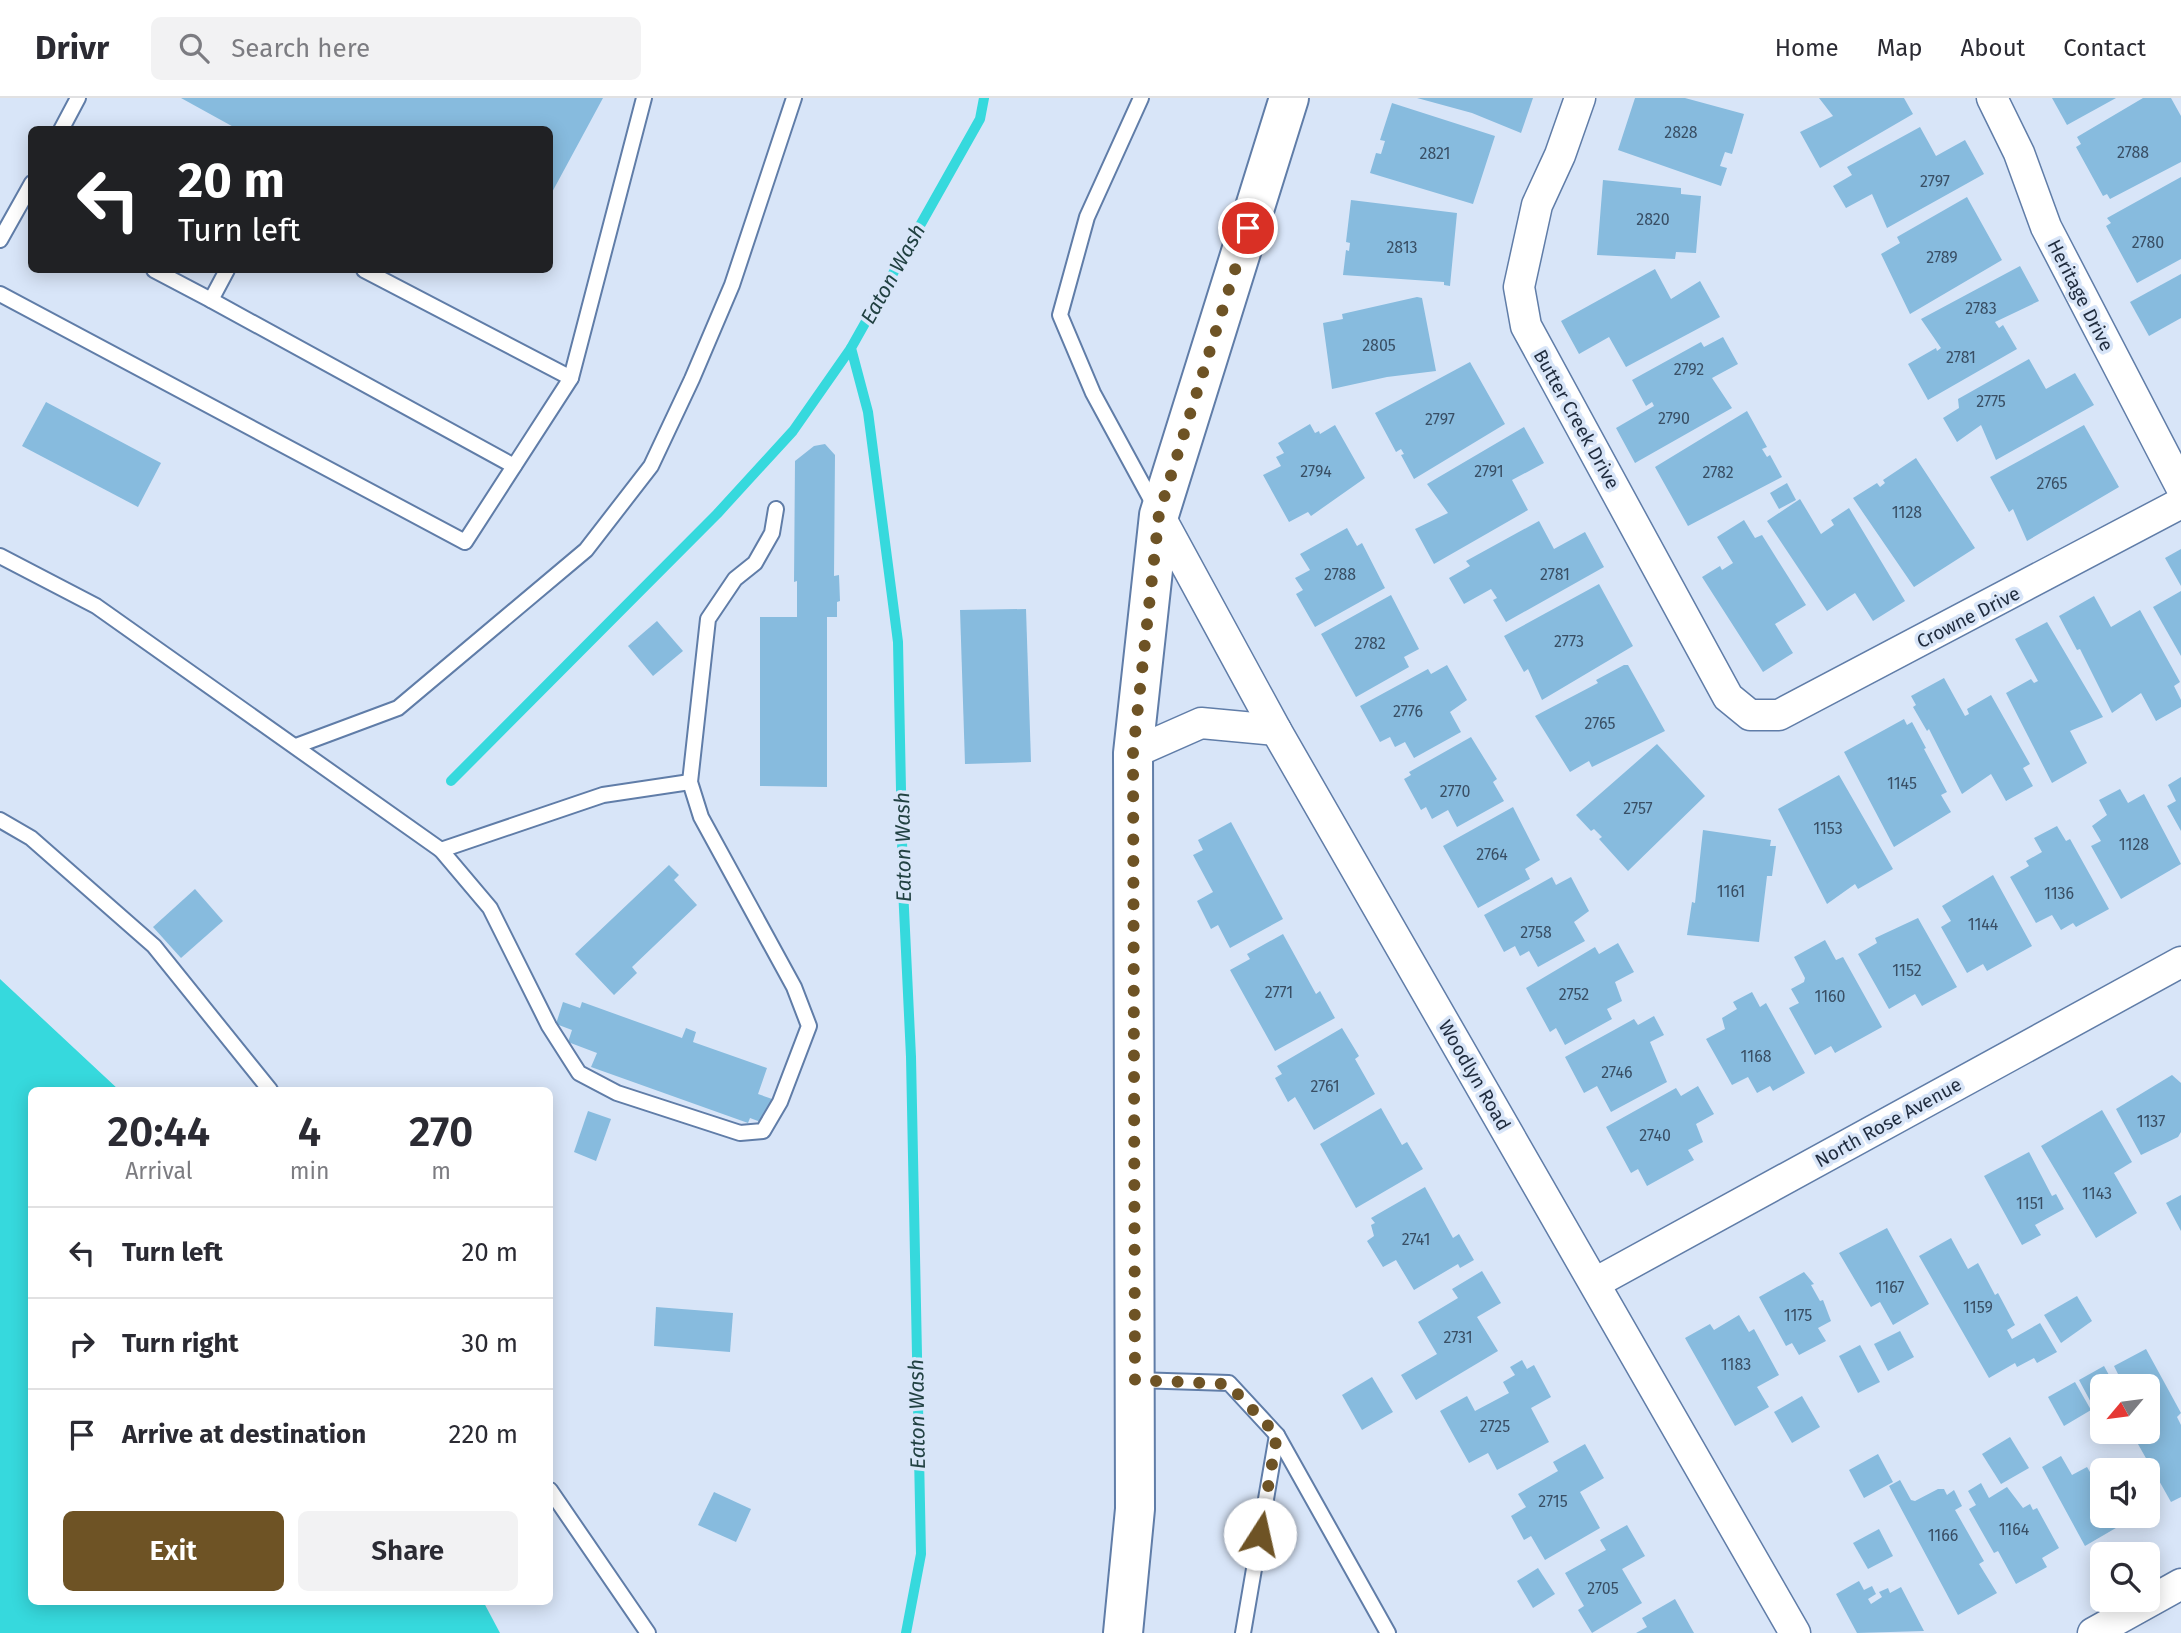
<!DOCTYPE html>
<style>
body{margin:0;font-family:"Fira Sans",sans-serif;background:#f2f2f3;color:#2b2b33;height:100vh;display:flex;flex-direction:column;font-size:26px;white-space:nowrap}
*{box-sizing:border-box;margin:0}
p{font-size:23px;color:#7c7c81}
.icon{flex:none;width:38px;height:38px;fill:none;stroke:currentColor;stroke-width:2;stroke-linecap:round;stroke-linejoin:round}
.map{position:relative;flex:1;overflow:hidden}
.panel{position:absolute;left:28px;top:989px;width:525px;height:518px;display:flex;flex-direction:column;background:#fff;border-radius:10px;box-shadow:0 4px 18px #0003}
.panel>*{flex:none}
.banner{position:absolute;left:28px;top:28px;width:525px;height:147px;border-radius:10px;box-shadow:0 4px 18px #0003;background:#202124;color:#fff;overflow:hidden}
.needle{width:46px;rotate:241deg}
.controls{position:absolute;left:2090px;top:1276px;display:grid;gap:14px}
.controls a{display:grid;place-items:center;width:70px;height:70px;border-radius:10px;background:#fff;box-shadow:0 4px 18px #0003;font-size:35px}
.pin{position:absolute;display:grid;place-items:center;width:60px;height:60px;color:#fff;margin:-30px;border:4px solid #fff;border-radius:50%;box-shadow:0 2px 7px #0007}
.me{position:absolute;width:77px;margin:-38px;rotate:10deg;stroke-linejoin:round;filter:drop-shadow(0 0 5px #0008)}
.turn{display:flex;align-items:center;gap:24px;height:147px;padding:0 35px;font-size:32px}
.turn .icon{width:91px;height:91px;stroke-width:2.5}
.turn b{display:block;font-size:49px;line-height:60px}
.eta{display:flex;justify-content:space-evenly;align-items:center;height:119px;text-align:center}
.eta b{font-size:42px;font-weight:600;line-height:49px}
.action{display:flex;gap:14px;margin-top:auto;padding:14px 35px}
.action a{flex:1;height:80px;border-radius:10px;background:#6e5325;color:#fff;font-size:28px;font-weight:600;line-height:80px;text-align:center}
.action a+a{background:#f2f2f3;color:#2b2b33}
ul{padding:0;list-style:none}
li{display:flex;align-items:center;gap:21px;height:91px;padding:0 35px;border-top:2px solid #e1e1e2}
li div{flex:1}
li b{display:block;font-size:26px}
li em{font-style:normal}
header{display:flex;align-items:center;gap:42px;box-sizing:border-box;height:98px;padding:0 35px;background:#fff;border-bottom:2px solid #e1e1e2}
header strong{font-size:33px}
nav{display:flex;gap:38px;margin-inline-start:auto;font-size:24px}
.search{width:490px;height:63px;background:#f2f2f3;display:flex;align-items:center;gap:18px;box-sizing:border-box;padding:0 24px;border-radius:10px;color:#7c7c81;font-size:26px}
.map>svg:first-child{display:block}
.water{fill:#36d9dd}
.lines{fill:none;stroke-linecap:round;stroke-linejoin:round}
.stream{stroke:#36d9dd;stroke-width:10}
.building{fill:#87bbde}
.service-casing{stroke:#607da8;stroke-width:18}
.minor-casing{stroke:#607da8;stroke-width:33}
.secondary-casing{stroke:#607da8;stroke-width:42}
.service{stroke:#fff;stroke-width:14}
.minor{stroke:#fff;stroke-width:30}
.secondary{stroke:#fff;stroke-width:38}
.route{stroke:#6e5325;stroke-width:12;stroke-dasharray:0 21.6}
.labels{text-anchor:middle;stroke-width:7;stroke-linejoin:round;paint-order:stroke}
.number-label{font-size:16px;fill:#394f65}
.street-label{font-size:19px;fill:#1f2b3d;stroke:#d8e5f8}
.water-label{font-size:21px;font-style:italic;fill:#214142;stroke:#d8e5f8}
</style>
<header>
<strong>Drivr</strong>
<div class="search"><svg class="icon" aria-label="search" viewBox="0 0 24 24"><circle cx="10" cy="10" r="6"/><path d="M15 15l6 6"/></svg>Search here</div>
<nav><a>Home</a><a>Map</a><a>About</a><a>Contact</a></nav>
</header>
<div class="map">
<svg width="2181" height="1535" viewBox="0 0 2181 1535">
<rect width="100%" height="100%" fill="#d8e5f8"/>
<!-- water -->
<polygon class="water" points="0,881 119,992 32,992 32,1503 483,1503 500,1535 0,1535"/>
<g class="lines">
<!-- stream -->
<g class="stream">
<polyline points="451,683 717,416 793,333 851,250"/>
<polyline points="906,1535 921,1456 911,959 903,790 898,544 868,314 851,250 980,21 984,0"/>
</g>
</g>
<!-- building -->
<g class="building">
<polygon points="181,0 603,0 550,98 550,32 239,32"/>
<polygon points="1417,0 1533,0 1521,35 1472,15"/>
<polygon points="1635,0 1685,0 1744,16 1732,56 1725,54 1720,68 1727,70 1721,88 1618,52"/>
<polygon points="1819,0 1904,0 1913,16 1820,70 1800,34 1833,18"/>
<polygon points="2052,0 2116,0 2067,27"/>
<polygon points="2143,0 2171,0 2181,18 2181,64 2110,101 2107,96 2103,98 2076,49 2081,46 2077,39"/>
<polygon points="1392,5 1495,38 1473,106 1370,75 1376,55 1381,56 1385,43 1380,42"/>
<polygon points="1920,29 1936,58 1965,42 1984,76 1887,130 1872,96 1846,110 1833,88 1852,77 1847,69"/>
<polygon points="2181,79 2181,161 2137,185 2106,128 2111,125 2107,120"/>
<polygon points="1603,82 1681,90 1681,96 1701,98 1696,155 1676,154 1675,161 1597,157"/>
<polygon points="1967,99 2002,162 1910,216 1881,156 1900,145 1897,139"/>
<polygon points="1351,102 1457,115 1450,188 1444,187 1444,184 1343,177 1346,152 1349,153 1350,145 1346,144"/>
<polygon points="2020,168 2039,203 1995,224 1999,230 2003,227 2017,251 1928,302 1908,266 1936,250 1937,253 1941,250 1921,221"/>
<polygon points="1655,171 1671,201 1700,183 1720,219 1626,269 1609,239 1579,256 1561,223"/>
<polygon points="2181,176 2181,220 2149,238 2130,204"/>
<polygon points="1417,199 1422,200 1436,273 1387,279 1332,291 1323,225 1343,221 1342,216"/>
<polygon points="1723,239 1738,266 1712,280 1732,310 1635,365 1616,330 1654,308 1652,304 1646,308 1632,282 1701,244 1704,249"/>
<polygon points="2029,261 2046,291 2075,275 2094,307 1996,362 1981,327 1957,344 1943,320 1959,310 1958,301"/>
<polygon points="1470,264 1505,326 1414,381 1401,357 1404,356 1401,351 1396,354 1375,315"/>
<polygon points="46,304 161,365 138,409 22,348"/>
<polygon points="1747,313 1767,349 1762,351 1767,359 1770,357 1782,379 1688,428 1655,369"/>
<polygon points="1310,326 1315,335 1319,333 1320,336 1335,327 1365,380 1311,418 1308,414 1289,424 1263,377 1281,368 1276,359 1284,355 1278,345"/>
<polygon points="2084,327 2119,389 2027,443 2013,411 2009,414 1990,379"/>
<polygon points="1524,329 1544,365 1512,382 1528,412 1434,466 1415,431 1448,415 1427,386"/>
<polygon points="825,346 835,357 834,478 839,477 840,503 837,504 837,519 827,519 827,689 760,688 760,519 797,519 797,483 794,484 795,363 814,348"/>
<polygon points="1916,360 1975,450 1914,489 1853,400 1877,385 1880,389 1885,385 1883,382"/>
<polygon points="1787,385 1796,402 1779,411 1770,395"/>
<polygon points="1800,401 1821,436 1834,427 1831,422 1849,410 1905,503 1873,523 1855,495 1827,513 1767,423"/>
<polygon points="1744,422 1755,440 1762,437 1806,507 1775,526 1793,555 1763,574 1702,479 1720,468 1722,472 1733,465 1717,439"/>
<polygon points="1539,423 1554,451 1585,434 1604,469 1506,524 1493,502 1497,500 1491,491 1464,506 1449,480 1470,468 1466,463"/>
<polygon points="1347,430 1357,448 1362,445 1385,490 1315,529 1296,496 1303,492 1295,480 1310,472 1300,456"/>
<polygon points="2181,451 2181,488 2165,460"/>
<polygon points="1599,486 1633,548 1542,602 1528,571 1524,574 1504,538"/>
<polygon points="2181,493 2181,558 2153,509"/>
<polygon points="1391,497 1419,551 1404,559 1409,569 1356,599 1321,536"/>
<polygon points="2094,498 2111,529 2140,512 2180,584 2174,588 2181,602 2181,609 2156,623 2141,595 2112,615 2080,551 2077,552 2059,518"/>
<polygon points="1026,511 1031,664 965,666 960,512"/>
<polygon points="657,523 683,553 653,578 628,548"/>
<polygon points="2047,524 2103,619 2070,633 2087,665 2052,685 2006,595 2031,581 2034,585 2038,583 2015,541"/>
<polygon points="1447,567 1467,602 1450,614 1461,634 1414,660 1405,644 1395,649 1390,639 1380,644 1360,608 1428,571 1431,576"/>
<polygon points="1624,567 1628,567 1665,633 1592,669 1589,663 1570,674 1535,618 1598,585 1596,582"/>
<polygon points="1944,580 1965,618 1969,616 1967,611 1991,597 2030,666 2023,670 2033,688 2006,703 1991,676 1962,696 1929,631 1927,633 1913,609 1916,607 1911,598"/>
<polygon points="1904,621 1907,627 1912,624 1926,650 1924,651 1947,694 1941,697 1951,714 1894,749 1844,654"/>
<polygon points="1471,639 1497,681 1493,684 1504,703 1457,729 1448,712 1432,721 1426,709 1421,712 1404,681 1411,677 1409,674"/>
<polygon points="1657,646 1705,698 1628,773 1599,741 1602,739 1594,731 1591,733 1576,717"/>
<polygon points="1839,677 1893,771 1858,791 1855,786 1827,806 1778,711"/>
<polygon points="2181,679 2181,733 2167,708 2176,703 2168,687"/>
<polygon points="2120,691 2128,705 2144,696 2181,766 2121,801 2091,748 2101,743 2092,728 2107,717 2099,702"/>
<polygon points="1513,709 1540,762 1525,771 1530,781 1478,810 1443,748"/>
<polygon points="1231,724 1283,821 1230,850 1218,827 1211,831 1197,803 1213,794 1193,757 1203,752 1198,742"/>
<polygon points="2057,728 2066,743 2070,741 2109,811 2076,829 2073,825 2061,832 2052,817 2036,825 2010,779 2029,768 2026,763 2042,754 2034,740"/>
<polygon points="1703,732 1771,742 1770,748 1776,748 1772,778 1767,778 1759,844 1687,837 1692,804 1695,805"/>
<polygon points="669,767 679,777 674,782 697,807 632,869 637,875 614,897 575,856"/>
<polygon points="1993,777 2032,848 1987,873 1983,866 1967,875 1941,829 1951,823 1942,808"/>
<polygon points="1552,779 1556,787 1571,779 1589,813 1574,824 1585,843 1538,869 1529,853 1520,858 1515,848 1504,854 1484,817"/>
<polygon points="195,791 223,823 181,860 153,829"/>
<polygon points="1918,820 1957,889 1922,908 1915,896 1889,911 1858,856 1877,845 1875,840"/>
<polygon points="1283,836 1316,896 1320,893 1335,920 1275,953 1230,872 1250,861 1247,856"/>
<polygon points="1825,842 1836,862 1843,859 1882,929 1835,955 1831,948 1815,957 1789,910 1799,905 1791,891 1804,884 1805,880 1794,859"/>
<polygon points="1618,845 1634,874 1615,884 1622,903 1607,911 1612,921 1565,947 1556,930 1550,934 1526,890 1595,849 1599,856"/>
<polygon points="1752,894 1760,909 1766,905 1805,975 1773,993 1770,988 1757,995 1748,979 1732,987 1706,941 1725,931 1722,920 1737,911 1733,904"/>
<polygon points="563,904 580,910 582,904 682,940 686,930 696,934 693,944 767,970 758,996 775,1002 766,1026 750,1020 748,1025 591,969 597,955 568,944 572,932 556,926"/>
<polygon points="1654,918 1664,937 1650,944 1667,984 1611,1014 1597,988 1584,995 1565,959 1634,921 1638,927"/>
<polygon points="1342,930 1359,958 1355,961 1375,996 1314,1032 1295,999 1288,1004 1275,980 1282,976 1277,968"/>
<polygon points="2172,977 2181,985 2181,1034 2178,1039 2141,1057 2116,1011"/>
<polygon points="1698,988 1714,1016 1696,1026 1703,1044 1688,1052 1694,1062 1647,1088 1638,1071 1631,1075 1606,1029 1676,990 1681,998"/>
<polygon points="1381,1010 1402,1047 1407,1044 1423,1071 1356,1110 1320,1046"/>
<polygon points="2102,1012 2132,1064 2114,1075 2137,1115 2096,1140 2041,1048"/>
<polygon points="588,1013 611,1021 596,1063 574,1054"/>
<polygon points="2029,1054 2052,1098 2056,1096 2064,1111 2035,1127 2041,1137 2022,1147 1984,1078"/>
<polygon points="1425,1089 1453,1140 1459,1136 1474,1162 1460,1170 1458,1166 1414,1192 1396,1162 1383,1169 1367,1143 1374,1138 1371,1127 1375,1125 1371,1120"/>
<polygon points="2181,1097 2181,1133 2166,1105"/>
<polygon points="1887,1130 1929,1206 1893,1227 1880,1204 1871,1209 1839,1155"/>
<polygon points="1951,1140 1968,1171 1978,1165 1995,1197 1998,1195 2015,1227 2007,1232 2012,1241 2040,1225 2057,1254 2037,1265 2034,1260 2017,1269 2015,1265 1989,1280 1919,1158"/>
<polygon points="1482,1173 1501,1205 1477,1219 1498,1253 1416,1302 1401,1277 1437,1256 1418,1224 1458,1200 1452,1191"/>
<polygon points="1804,1174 1814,1186 1811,1187 1820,1203 1823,1202 1831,1223 1818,1230 1826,1243 1799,1257 1792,1245 1786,1248 1759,1199"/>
<polygon points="2077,1198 2092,1223 2061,1245 2044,1217"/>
<polygon points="656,1209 733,1215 730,1254 654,1248"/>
<polygon points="1739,1217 1749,1234 1754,1231 1779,1277 1757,1289 1769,1309 1735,1328 1685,1240 1710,1226 1714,1232"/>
<polygon points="1900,1233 1914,1259 1888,1273 1874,1246"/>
<polygon points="1860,1247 1880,1284 1858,1295 1839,1258"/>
<polygon points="2146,1251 2181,1315 2177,1319 2181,1327 2181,1399 2171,1404 2153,1372 2149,1375 2143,1365 2147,1362 2134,1339 2147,1334 2147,1288 2124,1288 2114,1268"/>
<polygon points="1522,1262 1527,1271 1534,1267 1551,1299 1531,1310 1549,1344 1497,1372 1488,1355 1469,1365 1440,1313 1467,1298 1475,1313 1509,1295 1503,1284 1515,1277 1510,1269"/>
<polygon points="2104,1268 2115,1288 2102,1288 2102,1306 2094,1310 2079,1282"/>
<polygon points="1372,1279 1393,1314 1362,1332 1342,1297"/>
<polygon points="2075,1284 2091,1312 2064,1328 2048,1299"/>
<polygon points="1802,1298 1820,1329 1792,1345 1774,1314"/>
<polygon points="2010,1339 2029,1370 2001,1386 1982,1356"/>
<polygon points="1585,1346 1604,1380 1580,1394 1600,1430 1545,1462 1531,1438 1524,1442 1511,1418 1526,1409 1518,1396 1558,1373 1553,1364"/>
<polygon points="1878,1356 1893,1384 1864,1400 1849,1372"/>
<polygon points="2061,1358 2072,1377 2087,1369 2090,1374 2103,1367 2106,1372 2102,1372 2102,1418 2131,1418 2133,1420 2085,1448 2042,1369"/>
<polygon points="1900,1382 1911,1402 1915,1403 1938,1391 1944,1391 1947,1397 1954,1392 1962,1408 1955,1412 1984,1463 1979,1466 1997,1495 1958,1517 1889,1388"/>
<polygon points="1981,1385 1989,1400 2007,1389 2023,1410 2030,1406 2033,1412 2037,1410 2059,1450 2042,1460 2047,1469 2016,1486 1998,1453 1994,1455 1969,1411 1976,1407 1968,1393"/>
<polygon points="714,1394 751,1411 736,1444 698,1427"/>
<polygon points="1627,1427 1645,1458 1622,1471 1642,1505 1592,1535 1578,1512 1584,1508 1565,1475 1606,1452 1600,1442"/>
<polygon points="1879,1431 1893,1458 1868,1471 1853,1445"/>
<polygon points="1538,1470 1555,1496 1533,1510 1517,1483"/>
<polygon points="1859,1483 1864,1492 1872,1488 1876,1496 1868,1501 1871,1506 1882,1499 1879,1494 1888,1490 1890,1495 1901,1489 1924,1533 1857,1535 1836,1496"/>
<polygon points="1675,1501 1694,1535 1636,1535 1647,1529 1642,1520"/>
</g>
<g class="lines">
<!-- service casing -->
<g class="service-casing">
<g id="service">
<polyline points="1141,0 1087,119 1060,217 1093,295 1155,409"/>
<polyline points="61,32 78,0"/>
<polyline points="0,142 32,85"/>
<polyline points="154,172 211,202 227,172"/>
<polyline points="0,196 465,444 571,280 364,172"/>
<polyline points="211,202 514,368"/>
<polyline points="571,280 644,0"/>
<polyline points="0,458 96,508 441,752 490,810 549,928 579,975 617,995 740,1035 763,1033 780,1004 809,928 794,889 701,719 690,684 708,521 735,481 755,465 772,435 776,411"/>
<polyline points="296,648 398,610 586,452 651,368 692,281 732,187 794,0"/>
<polyline points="0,722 31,740 154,848 270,992"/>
<polyline points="441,752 603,697 690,684"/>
<polyline points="1136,1282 1229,1285 1277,1337 1388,1535"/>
<polyline points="550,1392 648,1535"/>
<polyline points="1243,1535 1277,1337"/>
</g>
</g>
<!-- minor casing -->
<g class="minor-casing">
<g id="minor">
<polyline points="1580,0 1560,57 1537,107 1519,189 1526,228 1728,599 1750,617 1779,617 2181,405"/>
<polyline points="1992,0 2019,55 2046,129 2181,389"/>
<polyline points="1159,417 1276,632 1795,1535"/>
<polyline points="1133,655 1201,625 1276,632"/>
<polyline points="1595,1185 2181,864"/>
<polyline points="2093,1535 2181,1486"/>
</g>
</g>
<!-- secondary casing -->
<g class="secondary-casing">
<polyline id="secondary" points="1123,1535 1135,1411 1133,655 1159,417 1289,0"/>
</g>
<!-- service -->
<use href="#service" class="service"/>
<!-- minor -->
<use href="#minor" class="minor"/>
<!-- secondary -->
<use href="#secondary" class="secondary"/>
</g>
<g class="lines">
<!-- route -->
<polyline class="route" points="1248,130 1159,416 1133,655 1135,1282 1228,1286 1277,1337 1260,1436"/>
</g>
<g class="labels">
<!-- number labels -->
<g class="number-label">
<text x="1681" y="40">2828</text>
<text x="2133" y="60">2788</text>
<text x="1435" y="61">2821</text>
<text x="1935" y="89">2797</text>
<text x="1653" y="127">2820</text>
<text x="2148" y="150">2780</text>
<text x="1402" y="155">2813</text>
<text x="1942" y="165">2789</text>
<text x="1981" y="216">2783</text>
<text x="1379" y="253">2805</text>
<text x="1961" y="265">2781</text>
<text x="1689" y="277">2792</text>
<text x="1991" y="309">2775</text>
<text x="1674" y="326">2790</text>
<text x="1440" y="327">2797</text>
<text x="1316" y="379">2794</text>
<text x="1489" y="379">2791</text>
<text x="1718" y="380">2782</text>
<text x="2052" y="391">2765</text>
<text x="1907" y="420">1128</text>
<text x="1340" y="482">2788</text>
<text x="1555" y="482">2781</text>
<text x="1569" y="549">2773</text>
<text x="1370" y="551">2782</text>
<text x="1408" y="619">2776</text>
<text x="1600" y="631">2765</text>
<text x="1902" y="691">1145</text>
<text x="1455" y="699">2770</text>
<text x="1638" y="716">2757</text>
<text x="1828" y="736">1153</text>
<text x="2134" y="752">1128</text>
<text x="1492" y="762">2764</text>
<text x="1731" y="799">1161</text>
<text x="2059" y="801">1136</text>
<text x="1983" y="832">1144</text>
<text x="1536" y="840">2758</text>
<text x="1907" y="878">1152</text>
<text x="1279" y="900">2771</text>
<text x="1574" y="902">2752</text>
<text x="1830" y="904">1160</text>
<text x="1756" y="964">1168</text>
<text x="1617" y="980">2746</text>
<text x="1325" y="994">2761</text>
<text x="2151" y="1029">1137</text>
<text x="1655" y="1043">2740</text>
<text x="2097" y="1101">1143</text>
<text x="2030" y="1111">1151</text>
<text x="1416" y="1147">2741</text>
<text x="1890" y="1195">1167</text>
<text x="1978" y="1215">1159</text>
<text x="1798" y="1223">1175</text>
<text x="1458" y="1245">2731</text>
<text x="1736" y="1272">1183</text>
<text x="1495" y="1334">2725</text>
<text x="1553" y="1409">2715</text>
<text x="2014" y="1437">1164</text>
<text x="1943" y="1443">1166</text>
<text x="1603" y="1496">2705</text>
</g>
<!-- street labels -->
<g class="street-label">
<text transform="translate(2081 197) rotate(63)" y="7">Heritage Drive</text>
<text transform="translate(1577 321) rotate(61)" y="7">Butter Creek Drive</text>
<text transform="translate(1968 519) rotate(-27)" y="7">Crowne Drive</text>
<text transform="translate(1475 977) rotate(60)" y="7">Woodlyn Road</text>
<text transform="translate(1888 1024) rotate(-29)" y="7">North Rose Avenue</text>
</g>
<!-- water labels -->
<g class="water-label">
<text transform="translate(893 176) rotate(-61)" y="7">Eaton Wash</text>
<text transform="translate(903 749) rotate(-91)" y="7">Eaton Wash</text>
<text transform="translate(917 1316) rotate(-91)" y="7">Eaton Wash</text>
</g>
</g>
</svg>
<div class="controls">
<a><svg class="needle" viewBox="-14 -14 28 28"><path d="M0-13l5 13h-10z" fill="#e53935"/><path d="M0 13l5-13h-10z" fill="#7c7c81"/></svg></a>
<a><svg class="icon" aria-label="sound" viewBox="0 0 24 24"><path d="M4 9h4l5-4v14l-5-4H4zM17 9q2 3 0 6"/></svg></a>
<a><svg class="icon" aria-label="search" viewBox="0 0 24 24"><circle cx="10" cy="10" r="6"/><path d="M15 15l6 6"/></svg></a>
</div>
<div class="pin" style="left:1248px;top:130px;background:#d93025"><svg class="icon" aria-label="arrive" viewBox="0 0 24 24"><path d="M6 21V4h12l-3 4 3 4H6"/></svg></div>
<svg class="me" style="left:1260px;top:1436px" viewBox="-20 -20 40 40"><circle r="19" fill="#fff"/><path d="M0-13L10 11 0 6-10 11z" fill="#6e5325"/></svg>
<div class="banner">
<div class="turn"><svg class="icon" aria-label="left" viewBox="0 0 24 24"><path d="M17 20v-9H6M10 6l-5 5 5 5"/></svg><div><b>20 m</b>Turn left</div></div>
</div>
<section class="panel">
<div class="eta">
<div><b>20:44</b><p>Arrival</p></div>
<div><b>4</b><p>min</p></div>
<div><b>270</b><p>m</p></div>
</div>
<ul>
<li><svg class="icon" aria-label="left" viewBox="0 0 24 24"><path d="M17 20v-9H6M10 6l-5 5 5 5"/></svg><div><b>Turn left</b></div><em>20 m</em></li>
<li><svg class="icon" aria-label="right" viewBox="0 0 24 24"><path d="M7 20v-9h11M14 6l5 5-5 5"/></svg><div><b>Turn right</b></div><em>30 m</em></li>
<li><svg class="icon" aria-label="arrive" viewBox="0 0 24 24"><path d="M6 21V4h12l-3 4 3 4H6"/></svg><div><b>Arrive at destination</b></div><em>220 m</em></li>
</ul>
<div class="action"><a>Exit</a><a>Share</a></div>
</section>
</div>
